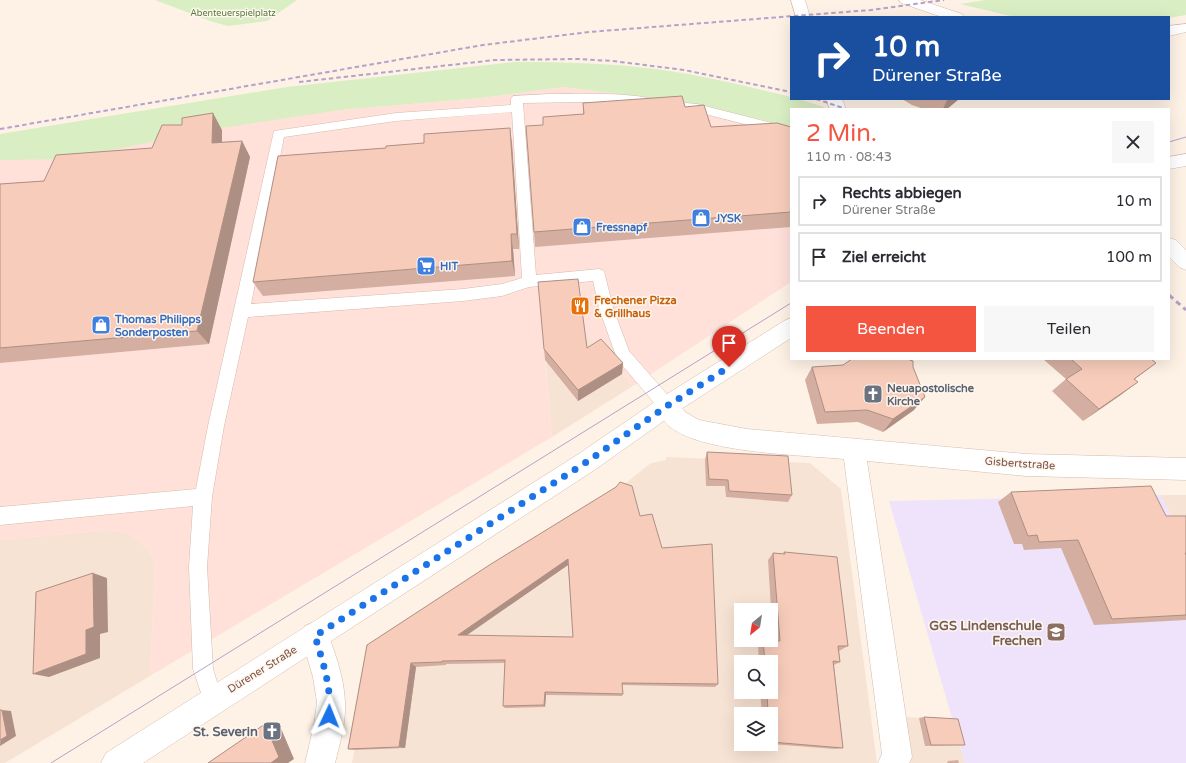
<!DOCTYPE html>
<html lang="de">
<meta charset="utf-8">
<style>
body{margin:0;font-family:"Varela Round",sans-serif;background:#f7f7f7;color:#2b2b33;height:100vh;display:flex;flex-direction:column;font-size:15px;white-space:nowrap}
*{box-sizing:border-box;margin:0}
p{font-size:13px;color:#7c7c81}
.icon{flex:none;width:22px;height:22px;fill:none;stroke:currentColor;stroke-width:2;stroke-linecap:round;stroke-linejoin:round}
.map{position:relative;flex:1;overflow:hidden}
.sheet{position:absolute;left:790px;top:108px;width:380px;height:252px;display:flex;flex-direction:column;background:#fff;border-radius:0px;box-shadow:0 4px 16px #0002}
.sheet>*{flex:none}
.banner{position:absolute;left:790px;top:16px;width:380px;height:84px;border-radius:0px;box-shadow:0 4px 16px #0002;background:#1a4fa0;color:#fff;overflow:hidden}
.needle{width:26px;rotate:210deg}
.controls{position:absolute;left:734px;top:603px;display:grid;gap:8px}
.controls a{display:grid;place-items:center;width:44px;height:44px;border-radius:0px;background:#fff;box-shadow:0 4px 16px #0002;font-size:20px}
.pin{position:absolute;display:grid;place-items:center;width:34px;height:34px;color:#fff;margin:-41px -17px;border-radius:50% 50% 50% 0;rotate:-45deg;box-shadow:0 0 4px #0007}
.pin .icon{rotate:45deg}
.me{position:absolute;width:44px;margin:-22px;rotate:2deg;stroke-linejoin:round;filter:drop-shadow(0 0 3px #0008)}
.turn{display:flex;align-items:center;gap:14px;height:84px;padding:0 16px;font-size:18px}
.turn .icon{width:52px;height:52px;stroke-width:2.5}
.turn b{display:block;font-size:28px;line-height:34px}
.round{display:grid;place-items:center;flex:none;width:42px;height:42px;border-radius:0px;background:#f7f7f7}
.head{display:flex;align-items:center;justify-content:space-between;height:68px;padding:0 16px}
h1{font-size:24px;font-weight:600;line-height:30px;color:#f45540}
.button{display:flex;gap:8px;margin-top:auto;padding:8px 16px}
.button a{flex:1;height:46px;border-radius:0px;background:#f45540;color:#fff;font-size:16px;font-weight:600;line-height:46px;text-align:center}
.button a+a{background:#f7f7f7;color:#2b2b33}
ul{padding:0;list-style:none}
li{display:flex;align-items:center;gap:12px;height:50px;margin:0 8px 6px;padding:0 8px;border:2px solid #e1e1e2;border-radius:0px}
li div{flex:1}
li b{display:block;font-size:15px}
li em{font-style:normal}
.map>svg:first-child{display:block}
.residential{fill:#f7e3d4;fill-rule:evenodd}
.commercial{fill:#ffe1da}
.education{fill:#efe3fb}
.green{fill:#d9eec3}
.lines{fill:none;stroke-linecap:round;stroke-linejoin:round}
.service-casing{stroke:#d4bbad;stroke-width:1}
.minor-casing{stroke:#d4bbad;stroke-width:1}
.secondary-casing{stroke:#d8baa9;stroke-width:1}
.service{fill:#fff;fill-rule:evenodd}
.minor{fill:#fff;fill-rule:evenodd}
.secondary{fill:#fff;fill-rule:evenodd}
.tram{stroke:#b4a2ca;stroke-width:1}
.rail-far1{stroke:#b4a2ca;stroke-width:2;stroke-dasharray:4.5 3;stroke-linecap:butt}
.rail{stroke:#b4a2ca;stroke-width:3;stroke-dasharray:5.5 4;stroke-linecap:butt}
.wall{fill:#d4afa1;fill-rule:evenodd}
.shaded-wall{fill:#ad8f83}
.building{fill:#f7ccbb;stroke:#ad8f83;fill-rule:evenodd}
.route{stroke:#1a73e8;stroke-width:7;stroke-dasharray:0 12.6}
.labels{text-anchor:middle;stroke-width:3;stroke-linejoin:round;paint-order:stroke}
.far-park-label{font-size:9px;fill:#557c3c;stroke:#fff7ef}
.shop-label{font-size:11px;font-weight:bold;fill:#366cbe;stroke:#fff7ef;text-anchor:start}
.food-label{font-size:11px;font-weight:bold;fill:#c56008;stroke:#fff7ef;text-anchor:start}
.worship-label{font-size:11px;font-weight:bold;fill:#5b616d;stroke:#fff7ef;text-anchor:start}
.street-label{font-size:11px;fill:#7b5447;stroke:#fff7ef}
.near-education-label{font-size:13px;font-weight:bold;fill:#785e54;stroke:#fff7ef;text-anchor:end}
.near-worship-label{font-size:13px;font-weight:bold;fill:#5b616d;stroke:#fff7ef;text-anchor:end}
</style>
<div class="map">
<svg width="1186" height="763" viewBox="0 0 1186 763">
<rect width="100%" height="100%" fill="#fef2e6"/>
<!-- residential -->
<g class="residential">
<polygon points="579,291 622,374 633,386 552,437 542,320"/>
<path d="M666,457l144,6 31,26 36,274h-525l10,-52 245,-213 44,-35 15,-3zM741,610h30v30h-30zM741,662h30v30h-30zM741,714h30v30h-30z"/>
<polygon points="1161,495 1186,495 1186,545 1175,524"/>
<polygon points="111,530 125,533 138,540 147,548 152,556 155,566 150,676 5,763 0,763 0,540"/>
<polygon points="904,717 952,719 965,763 895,763"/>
</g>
<!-- commercial -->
<polygon class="commercial" points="564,87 690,103 791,127 791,282 633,386 583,331 539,294 552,437 150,676 155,566 152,556 147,548 138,540 125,533 111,530 0,540 0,158 202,126 340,110 481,98"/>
<!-- education -->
<polygon class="education" points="1161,495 1186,545 1186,763 965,763 889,501"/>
<!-- green -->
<g class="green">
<polygon points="155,0 297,0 267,21 228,26 213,22"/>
<polygon points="985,0 1186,0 1186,15 1169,18 1015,17 960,4"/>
<path d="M514,62c49,0 99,1 149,8 43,6 86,17 128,27v2h8l25,8 1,2h-34v18l-101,-24 -126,-16 -83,11 -141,12 -119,18 -155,31 -66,1v-26l287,-47z"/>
</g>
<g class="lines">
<!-- service casing -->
<g class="service-casing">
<g id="service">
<path d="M550,94c30,0 75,-2 103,5l2,3 -2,3 -4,1 -66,-4 -60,1 13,172 63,-6 5,2 9,37 16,43 44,50 2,5 -2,5 -6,2 -6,-2 -44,-52 -18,-51 -6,-27 -64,6 -27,9 -39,5 -215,16 -24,109 -12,71 -5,70 6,102 10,32 -3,7 -7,3 -7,-3 -13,-39 -4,-102 4,-61 -193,19v-18l196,-18 12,-63 66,-295 122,-18 115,-8v-6l2,-3zM512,112l10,166 -20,6 -39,5 -212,15 33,-167 112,-16z"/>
<polygon points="686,103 697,104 791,128 791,136 697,112 682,110 680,107 682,104"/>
</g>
</g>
<!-- minor casing -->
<g class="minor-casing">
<g id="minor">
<polygon points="791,0 805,0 810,17 796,17"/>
<polygon points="826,99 842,99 846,109 830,109"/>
<polygon points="1169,238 1176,240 1186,250 1186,270 1179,267 1169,257"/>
<path d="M667,396l8,3 10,13 14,8 48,9 279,25 160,4v22l-160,-4 -159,-15 45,296 -3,6h-31l4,-9 -38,-295c-42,-4 -144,-6 -175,-33 -6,-5 -10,-13 -13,-20l3,-7z"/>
<path d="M315,622l10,4c9,24 19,50 20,76 1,20 -5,41 -10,61h-30l9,-38 3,-23 -4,-25 -12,-41 4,-10z"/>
</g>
</g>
<!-- secondary casing -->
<g class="secondary-casing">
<g id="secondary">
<polygon points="899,0 920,0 962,14 964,17 942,17 901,3"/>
<polygon points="1186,24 1186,32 1169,36 1169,26"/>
<polygon points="1186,154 1186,166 1169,169 1169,157"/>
<polygon points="791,318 791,338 675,413 593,471 143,763 101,763 106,753 577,455 659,399 784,321"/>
</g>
</g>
<!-- service -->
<use href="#service" class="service"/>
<!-- minor -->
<use href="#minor" class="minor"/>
<!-- secondary -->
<use href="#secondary" class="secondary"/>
<!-- tram -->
<g class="tram">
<polyline points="1169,142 1186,137"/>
<polyline points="51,763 791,303"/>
</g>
<!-- rail-far1 -->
<g class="rail-far1">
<polyline points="299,82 495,60 578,59 613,61 684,70 791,92"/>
<polyline points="816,99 846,109"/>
<polyline points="0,129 483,45 589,32 871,10 944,0"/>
</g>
<!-- rail -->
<polyline class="rail" points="1169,295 1186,310"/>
</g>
<!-- wall -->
<g class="wall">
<polygon points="902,99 959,99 947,109 924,109 912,105"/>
<polygon points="583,103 685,107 711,127 791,127 791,227 535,247 534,232 543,125 583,114"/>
<polygon points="222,130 222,142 242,141 250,157 209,344 0,363 0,184 44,181"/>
<polygon points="512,144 519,249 513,249 515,276 263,296 253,282"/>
<polygon points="587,348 623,363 622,374 578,401 545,360 544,349"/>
<polygon points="1043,359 1151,359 1122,394 1083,421 1052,391 1066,379"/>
<polygon points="812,367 914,410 883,432 858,422 817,424 805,380"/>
<polygon points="707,452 792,495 788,502 726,497 725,486 706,486 705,459"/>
<polygon points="1011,492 1166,516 1186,516 1186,620 1094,625 1061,548 1024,550 1022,544 1014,544 998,502"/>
<path d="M640,516l22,32 56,136 -3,3 -93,-2 1,9 -1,2 -76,-1 -1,12 -40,1 -2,-2 2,-43 -59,1v1l-30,2 -11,81 -51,2 -6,-1 19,-104zM568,565l5,72 -107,-1z"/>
<polygon points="784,552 848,646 839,651 840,662 834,665 843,748 835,749 771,744 771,714 762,714 760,692 771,692 771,662 759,662 758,645 763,640 773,641 768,560 773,553 783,554"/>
<polygon points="924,717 965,745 925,746 919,718"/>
<polygon points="958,760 959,763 947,763 948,761"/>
</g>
<!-- shaded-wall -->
<g class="shaded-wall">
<polygon points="949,99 959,99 947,109 943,109 947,100"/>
<polygon points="213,113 222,130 222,159 212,143"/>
<polygon points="510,128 512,144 519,249 517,234"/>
<polygon points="242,141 250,157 209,344 197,331"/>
<polygon points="511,234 513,249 515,276 512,261"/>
<polygon points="623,363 622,374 578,401 578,390"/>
<polygon points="1156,363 1139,376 1117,391 1134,379"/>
<polygon points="1138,382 1122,394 1083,421 1099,409"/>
<polygon points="925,397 914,410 883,432 893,419"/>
<polygon points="568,559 568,565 461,639 458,635"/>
<polygon points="93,573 107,578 108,632 100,634 100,658 49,677 33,674 86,630"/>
<polygon points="411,663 416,667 405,748 399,747"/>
<polygon points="545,692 546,695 545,707 544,705"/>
<polygon points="2,710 11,711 16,736 0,746"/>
<polygon points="265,724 280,726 294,759 288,763 271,763"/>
</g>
<!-- building -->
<g class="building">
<polygon points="682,96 685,107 704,105 711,127 777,123 791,127 791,212 534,232 526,126 543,125 543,117 584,114 583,103"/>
<polygon points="213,113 212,143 242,141 197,331 0,348 0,184 44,181 56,155 152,148 162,125 182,125 182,118"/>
<polygon points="510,128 517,234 511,234 512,261 253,282 278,156 386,148 386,146 424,143 424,134"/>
<polygon points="578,279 587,348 601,339 623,363 578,390 544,349 538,282"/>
<polygon points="852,359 907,359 913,361 913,367 925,397 893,419 867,410 825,412 812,367 843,365"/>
<polygon points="1071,359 1151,359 1156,363 1134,379 1138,382 1099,409 1066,379 1082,369"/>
<polygon points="707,452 788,456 792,495 729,491 728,480 709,479"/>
<path d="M620,482l12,4 8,30 12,-2 10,34 50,-4 6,140 -96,-1 1,11 -78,-2 -1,13 -41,1 2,-46 -63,1v1l-31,1 -12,84 -51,2 19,-104 124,-81 125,-77zM568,559l5,78 -115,-2z"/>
<polygon points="1151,486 1166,516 1186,516 1186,553 1185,553 1186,555 1186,615 1112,619 1078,540 1039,542 1037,535 1028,536 1011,492"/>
<polygon points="784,552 837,557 848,646 838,646 840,662 833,661 843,748 771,742 771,714 768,714 767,692 771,692 771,662 765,662 763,640 780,641 773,553 785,554"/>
<polygon points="93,573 94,627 86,630 86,654 33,674 36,592"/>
<polygon points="0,710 2,710 7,736 0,740"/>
<polygon points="924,717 958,719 965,745 931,745"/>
<polygon points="265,724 279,757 271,763 208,763"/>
</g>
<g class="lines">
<!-- route -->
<path class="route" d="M329,716c3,-28 -6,-53 -14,-80l270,-173 82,-57 62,-39"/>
</g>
<!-- icons -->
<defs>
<g id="shop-square" transform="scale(1)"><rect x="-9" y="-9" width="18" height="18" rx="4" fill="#3f7fe0" stroke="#fff7ef"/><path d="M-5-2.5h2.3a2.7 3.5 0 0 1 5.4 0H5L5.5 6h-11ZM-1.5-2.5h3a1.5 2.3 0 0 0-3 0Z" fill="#fff"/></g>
<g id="supermarket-square" transform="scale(1)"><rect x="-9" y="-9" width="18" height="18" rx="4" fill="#3f7fe0" stroke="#fff7ef"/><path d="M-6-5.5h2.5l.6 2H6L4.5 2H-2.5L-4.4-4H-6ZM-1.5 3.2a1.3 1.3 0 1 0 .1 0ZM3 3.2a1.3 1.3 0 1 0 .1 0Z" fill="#fff"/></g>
<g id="restaurant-square" transform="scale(1)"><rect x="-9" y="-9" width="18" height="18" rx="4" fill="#e8710a" stroke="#fff7ef"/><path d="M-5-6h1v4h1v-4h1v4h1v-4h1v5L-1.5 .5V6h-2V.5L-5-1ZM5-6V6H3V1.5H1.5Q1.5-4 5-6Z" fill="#fff"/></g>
<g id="church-square" transform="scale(1)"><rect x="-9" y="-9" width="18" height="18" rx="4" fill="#6b7280" stroke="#fff7ef"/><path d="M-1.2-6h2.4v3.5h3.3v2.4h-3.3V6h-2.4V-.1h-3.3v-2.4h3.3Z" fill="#fff"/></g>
<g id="school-square" transform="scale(1)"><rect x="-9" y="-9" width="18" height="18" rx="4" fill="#8d6e63" stroke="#fff7ef"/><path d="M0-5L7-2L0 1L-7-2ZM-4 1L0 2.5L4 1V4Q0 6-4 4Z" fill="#fff"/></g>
</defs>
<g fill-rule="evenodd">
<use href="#shop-square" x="701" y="218"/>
<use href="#shop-square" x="582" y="227"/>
<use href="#supermarket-square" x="426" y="266"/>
<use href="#restaurant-square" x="580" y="306"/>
<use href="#shop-square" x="101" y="325"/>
<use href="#church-square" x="873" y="394"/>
<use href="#school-square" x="1056" y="632"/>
<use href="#church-square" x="272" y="731"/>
</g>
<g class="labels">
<!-- far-park labels -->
<g class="far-park-label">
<text x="233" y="16">Abenteuerspielplatz</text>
</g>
<!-- shop labels -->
<g class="shop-label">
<text x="715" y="222">JYSK</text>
<text x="596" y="231">Fressnapf</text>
<text x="440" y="270">HIT</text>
<text x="115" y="323">Thomas Philipps<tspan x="115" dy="13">Sonderposten</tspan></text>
</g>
<!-- food labels -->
<g class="food-label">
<text x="594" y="304">Frechener Pizza<tspan x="594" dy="13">&amp; Grillhaus</tspan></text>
</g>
<!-- worship labels -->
<g class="worship-label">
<text x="887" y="392">Neuapostolische<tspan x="887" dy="13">Kirche</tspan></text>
</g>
<!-- street labels -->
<g class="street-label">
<text transform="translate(1020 463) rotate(4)" y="4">Gisbertstraße</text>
<text transform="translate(262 669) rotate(-32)" y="4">Dürener Straße</text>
</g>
<!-- near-education labels -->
<g class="near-education-label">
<text x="1042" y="630">GGS Lindenschule<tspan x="1042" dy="15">Frechen</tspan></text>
</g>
<!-- near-worship labels -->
<g class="near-worship-label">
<text x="258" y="736">St. Severin</text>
</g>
</g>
</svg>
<div class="controls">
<a><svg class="needle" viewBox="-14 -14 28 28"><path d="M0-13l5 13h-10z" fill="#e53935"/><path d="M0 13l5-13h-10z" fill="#7c7c81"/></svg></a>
<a><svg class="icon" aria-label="search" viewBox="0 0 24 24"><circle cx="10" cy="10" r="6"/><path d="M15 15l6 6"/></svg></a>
<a><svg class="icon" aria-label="layers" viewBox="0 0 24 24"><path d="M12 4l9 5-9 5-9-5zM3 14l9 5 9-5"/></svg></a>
</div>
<div class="pin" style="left:729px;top:367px;background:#d93025"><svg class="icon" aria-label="arrive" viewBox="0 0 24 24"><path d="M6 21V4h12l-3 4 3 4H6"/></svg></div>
<svg class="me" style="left:329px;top:716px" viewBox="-20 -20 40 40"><path d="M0-17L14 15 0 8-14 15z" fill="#1a73e8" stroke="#fff" stroke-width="4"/></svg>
<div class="banner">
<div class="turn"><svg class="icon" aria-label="right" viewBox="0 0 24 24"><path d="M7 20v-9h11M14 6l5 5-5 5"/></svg><div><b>10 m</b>Dürener Straße</div></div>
</div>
<section class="sheet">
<div class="head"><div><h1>2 Min.</h1><p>110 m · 08:43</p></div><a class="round"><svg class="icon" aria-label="close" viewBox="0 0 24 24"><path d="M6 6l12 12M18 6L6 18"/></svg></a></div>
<ul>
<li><svg class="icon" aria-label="right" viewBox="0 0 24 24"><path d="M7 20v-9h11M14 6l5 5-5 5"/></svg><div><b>Rechts abbiegen</b><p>Dürener Straße</p></div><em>10 m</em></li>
<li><svg class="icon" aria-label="arrive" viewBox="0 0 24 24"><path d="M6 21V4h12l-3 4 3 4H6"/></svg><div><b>Ziel erreicht</b></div><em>100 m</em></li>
</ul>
<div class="button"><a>Beenden</a><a>Teilen</a></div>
</section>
</div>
